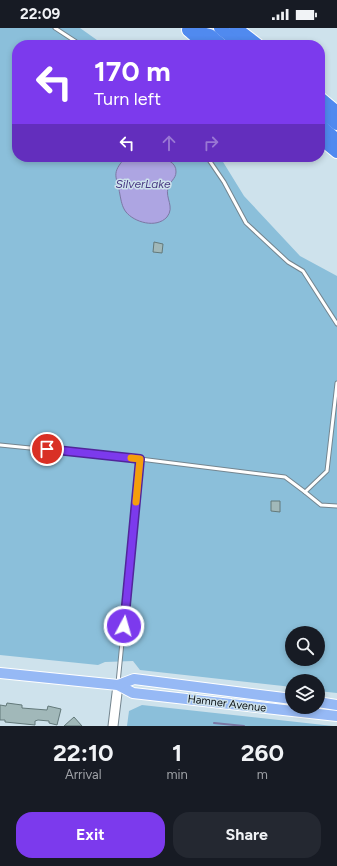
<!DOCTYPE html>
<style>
body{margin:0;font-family:Figtree,sans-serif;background:#242831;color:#f1f3f6;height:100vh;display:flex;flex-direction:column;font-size:15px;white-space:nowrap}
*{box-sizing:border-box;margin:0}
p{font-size:13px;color:#9ea1a6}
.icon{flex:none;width:22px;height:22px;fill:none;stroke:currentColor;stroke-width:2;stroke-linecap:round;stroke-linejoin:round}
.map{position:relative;height:698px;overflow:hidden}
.sheet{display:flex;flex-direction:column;background:#171b24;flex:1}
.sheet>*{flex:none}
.hud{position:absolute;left:12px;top:12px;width:313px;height:122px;border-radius:16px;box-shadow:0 2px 6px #0003;background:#7c3aed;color:#fff;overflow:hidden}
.fabs{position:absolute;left:285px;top:598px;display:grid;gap:8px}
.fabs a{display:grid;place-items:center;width:40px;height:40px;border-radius:50%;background:#171b24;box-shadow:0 2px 6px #0003;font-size:20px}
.pin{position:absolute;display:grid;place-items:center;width:34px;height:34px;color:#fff;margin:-17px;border:2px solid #fff;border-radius:50%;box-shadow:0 1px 4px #0007}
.me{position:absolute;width:44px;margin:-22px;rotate:6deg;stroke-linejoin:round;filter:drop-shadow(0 0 3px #0008)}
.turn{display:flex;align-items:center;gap:14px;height:84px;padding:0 16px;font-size:18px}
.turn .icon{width:52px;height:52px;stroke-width:2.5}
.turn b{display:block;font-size:28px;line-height:34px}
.lanes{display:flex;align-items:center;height:38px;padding:0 16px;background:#0003;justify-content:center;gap:20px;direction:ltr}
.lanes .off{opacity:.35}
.eta{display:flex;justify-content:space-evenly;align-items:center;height:68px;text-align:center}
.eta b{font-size:24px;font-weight:700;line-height:28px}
.cta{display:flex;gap:8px;margin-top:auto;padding:8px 16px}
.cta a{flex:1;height:46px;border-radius:16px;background:#7c3aed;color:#fff;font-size:16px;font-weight:700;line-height:46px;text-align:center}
.cta a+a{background:#242831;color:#f1f3f6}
.status{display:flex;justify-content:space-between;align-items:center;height:28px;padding:0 20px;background:#171b24;direction:ltr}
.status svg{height:11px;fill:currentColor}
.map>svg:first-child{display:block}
.green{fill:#8bbfda;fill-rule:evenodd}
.water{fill:#ada5e2;stroke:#7c78a4}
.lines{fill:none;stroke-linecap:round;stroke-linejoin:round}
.stream{stroke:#7c78a4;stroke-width:2}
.building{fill:#a1b8b9;stroke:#63797a}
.lane-casing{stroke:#74858f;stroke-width:5}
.secondary-casing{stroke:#74858f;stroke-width:11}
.primary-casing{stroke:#fff;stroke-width:12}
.highway-casing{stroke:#fff;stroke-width:14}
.lane{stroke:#fff;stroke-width:3}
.secondary{stroke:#fff;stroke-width:9}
.primary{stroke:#96b9f5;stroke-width:10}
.highway{stroke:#508aef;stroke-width:12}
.route-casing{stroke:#51269a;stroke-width:10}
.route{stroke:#7c3aed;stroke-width:7}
.slow{stroke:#f59e0b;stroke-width:7}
.labels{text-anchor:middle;stroke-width:3;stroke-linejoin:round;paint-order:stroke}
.street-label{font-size:11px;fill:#080e12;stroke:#cee2ec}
.water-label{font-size:12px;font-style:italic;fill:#493a82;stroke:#cee2ec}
</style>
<div class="status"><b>22:09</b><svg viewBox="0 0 49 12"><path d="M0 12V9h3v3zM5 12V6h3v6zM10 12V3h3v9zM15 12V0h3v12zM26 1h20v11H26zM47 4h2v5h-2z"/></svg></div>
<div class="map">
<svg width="337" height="698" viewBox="0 0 337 698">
<rect width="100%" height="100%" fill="#cee2ec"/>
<!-- green -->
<g class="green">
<path d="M0,0h80l24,17h-87v112h203l24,39 56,60 37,20v417l-19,-2v-10h-26v6l-152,-17 -7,-9 -28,1 -7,3 -98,-10zM292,605h26v26h-26z"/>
<polygon points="142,677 333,698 127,698 129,683"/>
</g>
<!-- water -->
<path class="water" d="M126,129c12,0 51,-4 50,15 0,7 -7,10 -8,16 -3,10 7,19 -1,29 -11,12 -33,5 -41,-5 -4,-5 -5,-12 -6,-17 -3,-19 -10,-21 6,-38z"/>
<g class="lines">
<!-- stream -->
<polyline class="stream" points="214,695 244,698"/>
</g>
<!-- building -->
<g class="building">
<polygon points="154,214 163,216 162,225 153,224"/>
<polygon points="271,473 280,473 280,484 271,483"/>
<polygon points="7,675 22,677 22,680 47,682 48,678 61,681 57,697 49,695 49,693 38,692 35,693 35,697 5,694 5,692 0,692 0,677 6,678"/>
<polygon points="74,689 82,698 64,698"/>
</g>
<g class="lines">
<!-- lane casing -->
<g class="lane-casing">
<g id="lane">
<polyline points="55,0 81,17"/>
<polyline points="207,129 224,154 246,195 288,234 303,243 337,296"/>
<polyline points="0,417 140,431 118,655"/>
<polyline points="140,431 285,449 305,464 327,443 337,355"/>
<polyline points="305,464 321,477 337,478"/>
</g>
</g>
<!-- secondary casing -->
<g class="secondary-casing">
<polyline id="secondary" points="113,698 118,657"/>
</g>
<!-- primary casing -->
<g class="primary-casing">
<g id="primary">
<polyline points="0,645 118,657 133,665 337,688"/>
<polyline points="118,657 134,651 292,671"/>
<polyline points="318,674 337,677"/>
</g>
</g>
<!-- highway casing -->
<g class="highway-casing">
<g id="highway">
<polyline points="220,0 241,17"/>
<polyline points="236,0 258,17"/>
<polyline points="188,2 210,7 222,17"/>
<polyline points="189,3 205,17"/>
<polyline points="320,70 337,84"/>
<polyline points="320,82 337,96"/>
<polyline points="320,97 337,112"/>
<polyline points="320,110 337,124"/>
</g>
</g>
<!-- lane -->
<use href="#lane" class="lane"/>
<!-- secondary -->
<use href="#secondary" class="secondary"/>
<!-- primary -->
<use href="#primary" class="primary"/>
<!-- highway -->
<use href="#highway" class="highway"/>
</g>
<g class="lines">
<!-- route casing -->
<g class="route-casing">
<polyline id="route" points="47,421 140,431 124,598"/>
</g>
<!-- route -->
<use href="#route" class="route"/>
<!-- slow -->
<polyline class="slow" points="131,430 140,431 136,474"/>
</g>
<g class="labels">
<!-- street labels -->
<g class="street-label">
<text transform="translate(227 675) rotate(7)" y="4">Hamner Avenue</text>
</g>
<!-- water labels -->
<g class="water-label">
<text x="143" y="160">SilverLake</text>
</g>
</g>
</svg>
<div class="fabs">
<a><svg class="icon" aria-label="search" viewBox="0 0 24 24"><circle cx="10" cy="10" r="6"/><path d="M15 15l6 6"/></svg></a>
<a><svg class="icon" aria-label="layers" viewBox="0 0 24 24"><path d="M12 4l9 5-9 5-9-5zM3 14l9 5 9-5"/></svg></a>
</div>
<div class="pin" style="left:47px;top:421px;background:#d93025"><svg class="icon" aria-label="arrive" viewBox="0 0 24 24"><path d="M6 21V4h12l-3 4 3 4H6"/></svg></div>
<svg class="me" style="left:124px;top:598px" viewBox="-20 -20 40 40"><circle r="17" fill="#7c3aed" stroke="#fff" stroke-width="3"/><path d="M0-11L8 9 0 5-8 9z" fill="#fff"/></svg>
<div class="hud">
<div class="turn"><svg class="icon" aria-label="left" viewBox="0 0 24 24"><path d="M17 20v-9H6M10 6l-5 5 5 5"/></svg><div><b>170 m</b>Turn left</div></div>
<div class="lanes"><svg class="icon" aria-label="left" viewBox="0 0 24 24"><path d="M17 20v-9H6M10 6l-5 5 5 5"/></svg><svg class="icon off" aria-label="ahead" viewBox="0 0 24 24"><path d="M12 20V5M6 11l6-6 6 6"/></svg><svg class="icon off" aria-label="right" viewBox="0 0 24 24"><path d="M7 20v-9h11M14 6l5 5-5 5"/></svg></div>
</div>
</div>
<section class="sheet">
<div class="eta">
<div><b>22:10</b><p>Arrival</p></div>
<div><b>1</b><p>min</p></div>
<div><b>260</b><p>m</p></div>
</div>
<div class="cta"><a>Exit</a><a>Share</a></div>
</section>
